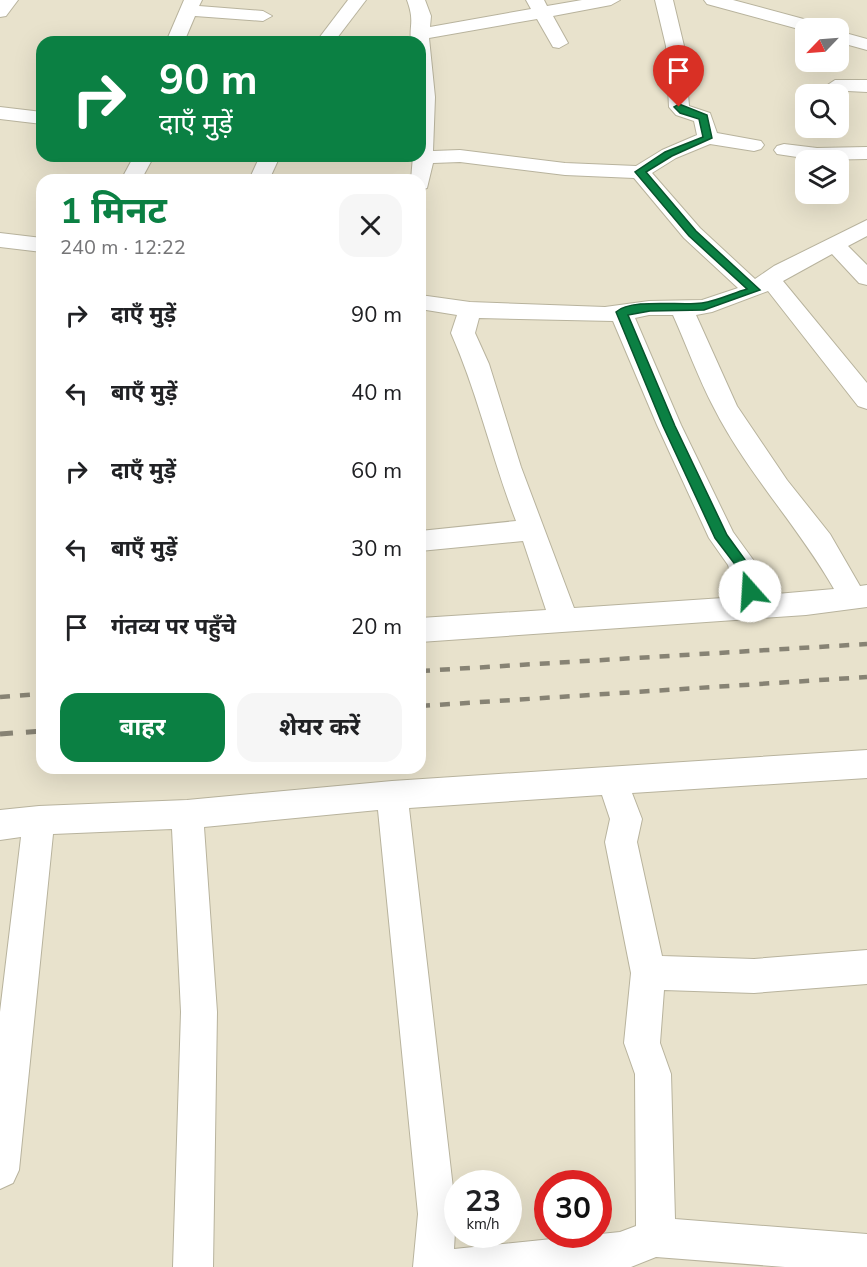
<!DOCTYPE html>
<html lang="hi">
<meta charset="utf-8">
<style>
body{margin:0;font-family:"Nunito Sans","Noto Sans Devanagari",sans-serif;background:#f6f6f6;color:#202124;height:100vh;display:flex;flex-direction:column;font-size:22px;white-space:nowrap}
*{box-sizing:border-box;margin:0}
p{font-size:20px;color:#757577}
.icon{flex:none;width:33px;height:33px;fill:none;stroke:currentColor;stroke-width:2;stroke-linecap:round;stroke-linejoin:round}
.map{position:relative;flex:1;overflow:hidden}
.panel{position:absolute;left:36px;top:174px;width:390px;height:600px;display:flex;flex-direction:column;background:#fff;border-radius:18px;box-shadow:0 6px 24px #0002}
.panel>*{flex:none}
.hud{position:absolute;left:36px;top:36px;width:390px;height:126px;border-radius:18px;box-shadow:0 6px 24px #0002;background:#0b8043;color:#fff;overflow:hidden}
.needle{width:39px;rotate:245deg}
.fabs{position:absolute;left:795px;top:18px;display:grid;gap:12px}
.fabs a{display:grid;place-items:center;width:54px;height:54px;border-radius:12px;background:#fff;box-shadow:0 6px 24px #0002;font-size:30px}
.speed{position:absolute;left:444px;top:1170px;display:flex;gap:12px;font-size:30px;font-weight:700;text-align:center}
.speed>*{display:grid;place-content:center;width:78px;height:78px;border-radius:50%;background:#fff;box-shadow:0 6px 24px #0002;line-height:1}
.speed small{font-size:15px;font-weight:400}
.speed .limit{border:9px solid #d22;background:#fff;color:#111}
.pin{position:absolute;display:grid;place-items:center;width:51px;height:51px;color:#fff;margin:-62px -26px;border-radius:50% 50% 50% 0;rotate:-45deg;box-shadow:0 0 6px #0007}
.pin .icon{rotate:45deg}
.me{position:absolute;width:66px;margin:-33px;rotate:341deg;stroke-linejoin:round;filter:drop-shadow(0 0 4px #0008)}
.turn{display:flex;align-items:center;gap:21px;height:126px;padding:0 24px;font-size:27px}
.turn .icon{width:78px;height:78px;stroke-width:2.5}
.turn b{display:block;font-size:42px;line-height:51px}
.round{display:grid;place-items:center;flex:none;width:63px;height:63px;border-radius:18px;background:#f6f6f6}
.overview{display:flex;align-items:center;justify-content:space-between;height:102px;padding:0 24px}
h1{font-size:36px;font-weight:700;line-height:45px;color:#0b8043}
.cta{display:flex;gap:12px;margin-top:auto;padding:12px 24px}
.cta a{flex:1;height:69px;border-radius:18px;background:#0b8043;color:#fff;font-size:24px;font-weight:700;line-height:69px;text-align:center}
.cta a+a{background:#f6f6f6;color:#202124}
ul{padding:0;list-style:none}
li{display:flex;align-items:center;gap:18px;height:78px;padding:0 24px}
li div{flex:1}
li b{display:block;font-size:22px}
li em{font-style:normal}
.map>svg:first-child{display:block}
.lines{fill:none;stroke-linecap:round;stroke-linejoin:round}
.street-casing{stroke:#b8b39d;stroke-width:2}
.street{fill:#fff;fill-rule:evenodd}
.rail-far1{stroke:#878374;stroke-width:4.5;stroke-dasharray:10 10;stroke-linecap:butt}
.rail{stroke:#878374;stroke-width:5;stroke-dasharray:13 13;stroke-linecap:butt}
.route{fill:#0b8043;stroke:#07532c;stroke-width:1.5}
</style>
<div class="map">
<svg width="867" height="1267" viewBox="0 0 867 1267">
<rect width="100%" height="100%" fill="#e8e2cc"/>
<g class="lines">
<!-- street casing -->
<g class="street-casing">
<g id="street">
<polygon points="0,0 18,0 6,16 0,17"/>
<polygon points="184,0 202,0 199,6 263,11 272,16 263,21 195,16 184,42 166,42"/>
<polygon points="348,0 366,0 334,42 316,42"/>
<path d="M407,0h18l6,16 -1,11 101,-18 -5,-9h18l3,6 35,-6h38l-9,5 -58,11 15,27 -9,5 -6,-1 -16,-28 -108,19 6,59 -2,54 27,-1 105,13 71,3 26,-16 35,-15 -3,-14 -18,-6 -7,-8 -3,-61 -11,-46h18l11,46 5,60 21,7 7,20 44,8 3,4 -3,4 -7,2 -44,-7 -34,14 -24,15 48,55 55,51 19,-13 93,-46v16l-19,10 19,19v20l-8,-2 -27,-29 -49,27 84,102v26l-9,-3 -90,-115 -56,21 -16,3 41,91 50,74 43,54 30,52 7,-1v22l-61,8 -386,27v-24l126,-8 -23,-69 -103,10v-20l96,-10c-24,-62 -38,-127 -65,-188l6,-18 -37,-6v-14l50,7 135,5 44,-6 53,-1 36,-12 -54,-50 -50,-60 -69,-3 -105,-13 -27,1 -6,25 -7,2v-10h-9l2,-24h7v-114h-9c-2,-17 4,-20 -4,-42zM649,315h24c14,31 25,63 41,93 33,65 84,118 120,181l-69,6 -11,-34 -21,-29 -52,-107 -46,-107zM479,318l134,3 44,104 52,113 19,27 10,32 -164,11 -53,-141 -32,-103 -14,-31z"/>
<polygon points="704,0 733,0 822,24 825,28 806,28 806,31 707,4"/>
<polygon points="838,31 867,39 867,50 838,42"/>
<polygon points="835,80 867,80 867,92 828,90 826,86"/>
<polygon points="0,107 42,112 42,124 0,119"/>
<polygon points="784,144 817,148 867,147 867,159 817,160 777,154 774,150 777,146"/>
<polygon points="134,156 154,156 141,180 121,180"/>
<polygon points="260,156 280,156 269,180 249,180"/>
<polygon points="0,233 42,238 42,252 0,247"/>
<path d="M867,750v28l-235,15 10,26 -5,23 25,114 92,3 113,-9v34l-113,9 -90,-3 -4,53 11,31 4,145 192,15v33h-82l-129,-10 -25,10h-218l5,-53 -40,-404 -174,17 13,185 -4,255h-40l8,-255 -9,-183 -119,5 -34,336 -6,13 -13,6v-177l21,-175 -21,3v-30l39,-4 148,-6 205,-19zM602,795l8,24 -5,23 26,131 -7,70 11,31 1,152 -16,6 -166,17 2,-35 -47,-406z"/>
</g>
</g>
<!-- street -->
<use href="#street" class="street"/>
<!-- rail-far1 -->
<g class="rail-far1">
<polyline points="420,671 867,644"/>
<polyline points="0,697 42,694"/>
<polyline points="420,706 867,677"/>
</g>
<!-- rail -->
<polyline class="rail" points="0,734 42,731"/>
</g>
<!-- route -->
<path class="route" d="M679,104l28,11 5,23 -40,18 -26,16 50,59 64,59 -56,20 -54,1 -22,4 47,111 52,109 19,26 11,30 -7,6 -7,-6 -9,-28 -19,-25 -52,-112 -47,-114c15,-14 65,-6 86,-9 15,-2 31,-10 45,-14l-58,-53 -54,-64 30,-20 38,-15 -4,-18 -19,-6 -6,-6z"/>
</svg>
<div class="fabs">
<a><svg class="needle" viewBox="-14 -14 28 28"><path d="M0-13l5 13h-10z" fill="#e53935"/><path d="M0 13l5-13h-10z" fill="#757577"/></svg></a>
<a><svg class="icon" aria-label="search" viewBox="0 0 24 24"><circle cx="10" cy="10" r="6"/><path d="M15 15l6 6"/></svg></a>
<a><svg class="icon" aria-label="layers" viewBox="0 0 24 24"><path d="M12 4l9 5-9 5-9-5zM3 14l9 5 9-5"/></svg></a>
</div>
<div class="speed"><div>23<small>km/h</small></div><div class="limit">30</div></div>
<div class="pin" style="left:679px;top:107px;background:#d93025"><svg class="icon" aria-label="arrive" viewBox="0 0 24 24"><path d="M6 21V4h12l-3 4 3 4H6"/></svg></div>
<svg class="me" style="left:750px;top:591px" viewBox="-20 -20 40 40"><circle r="19" fill="#fff"/><path d="M0-13L10 11 0 6-10 11z" fill="#0b8043"/></svg>
<div class="hud">
<div class="turn"><svg class="icon" aria-label="right" viewBox="0 0 24 24"><path d="M7 20v-9h11M14 6l5 5-5 5"/></svg><div><b>90 m</b>दाएँ मुड़ें</div></div>
</div>
<section class="panel">
<div class="overview"><div><h1>1 मिनट</h1><p>240 m · 12:22</p></div><a class="round"><svg class="icon" aria-label="close" viewBox="0 0 24 24"><path d="M6 6l12 12M18 6L6 18"/></svg></a></div>
<ul>
<li><svg class="icon" aria-label="right" viewBox="0 0 24 24"><path d="M7 20v-9h11M14 6l5 5-5 5"/></svg><div><b>दाएँ मुड़ें</b></div><em>90 m</em></li>
<li><svg class="icon" aria-label="left" viewBox="0 0 24 24"><path d="M17 20v-9H6M10 6l-5 5 5 5"/></svg><div><b>बाएँ मुड़ें</b></div><em>40 m</em></li>
<li><svg class="icon" aria-label="right" viewBox="0 0 24 24"><path d="M7 20v-9h11M14 6l5 5-5 5"/></svg><div><b>दाएँ मुड़ें</b></div><em>60 m</em></li>
<li><svg class="icon" aria-label="left" viewBox="0 0 24 24"><path d="M17 20v-9H6M10 6l-5 5 5 5"/></svg><div><b>बाएँ मुड़ें</b></div><em>30 m</em></li>
<li><svg class="icon" aria-label="arrive" viewBox="0 0 24 24"><path d="M6 21V4h12l-3 4 3 4H6"/></svg><div><b>गंतव्य पर पहुँचे</b></div><em>20 m</em></li>
</ul>
<div class="cta"><a>बाहर</a><a>शेयर करें</a></div>
</section>
</div>
